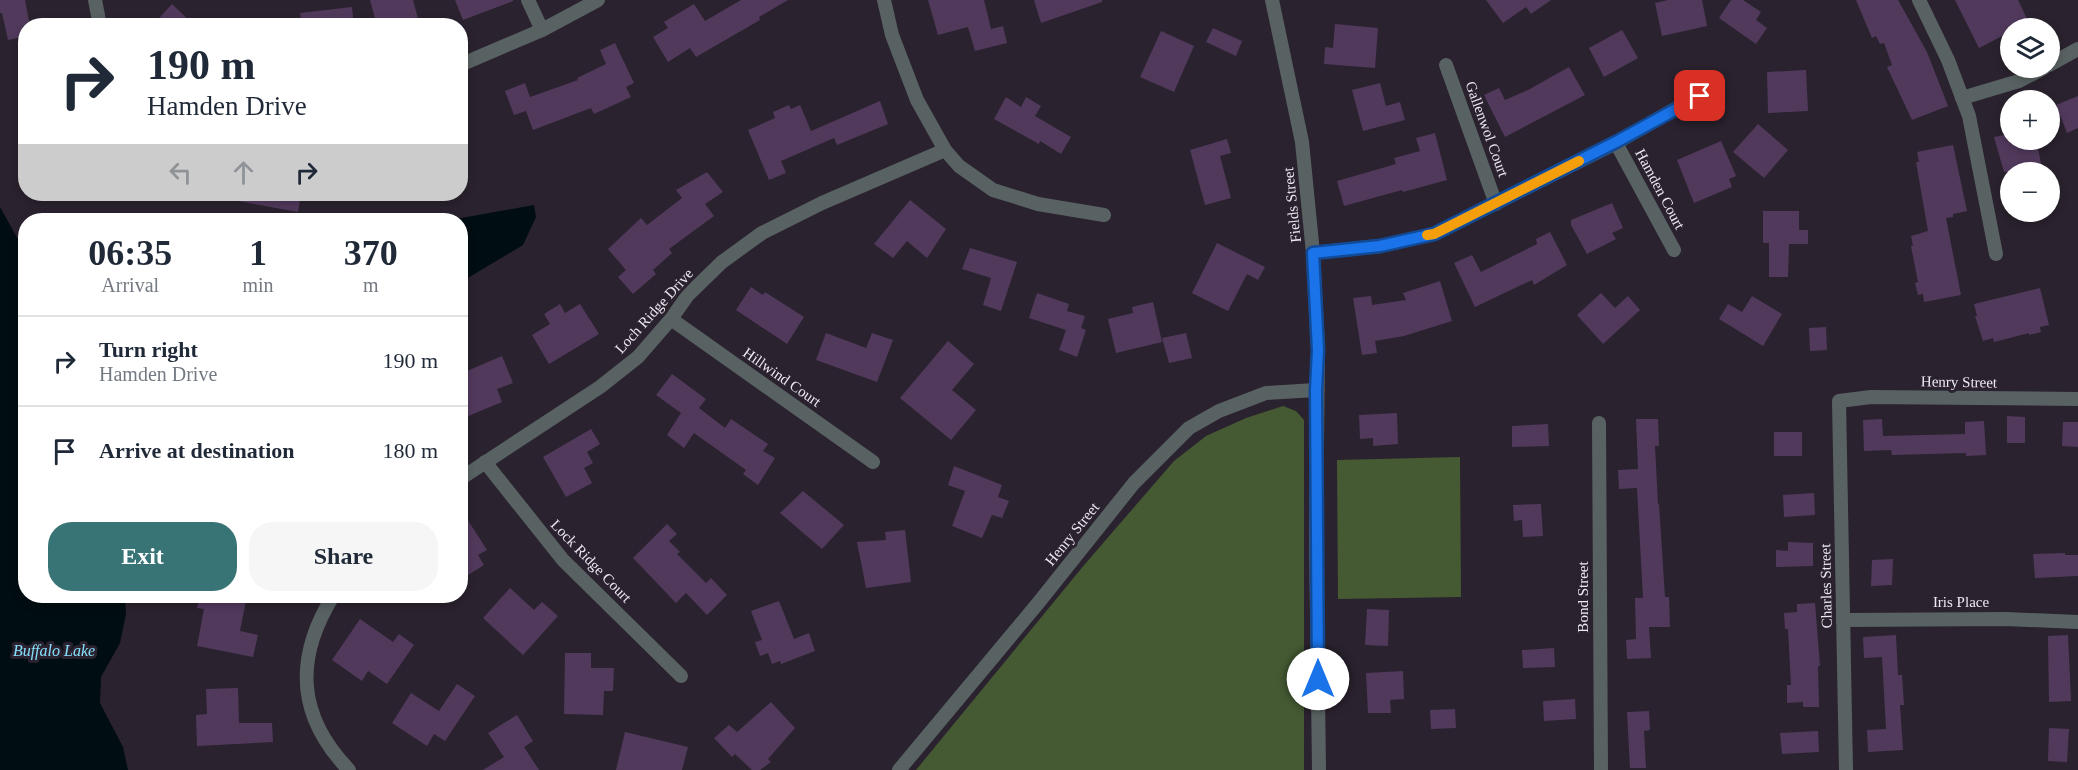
<!DOCTYPE html>
<meta charset="utf-8">
<style>
body{margin:0;font-family:"Times New Roman",serif;background:#f6f6f7;color:#1f2937;height:100vh;display:flex;flex-direction:column;font-size:22px;white-space:nowrap}
*{box-sizing:border-box;margin:0}
p{font-size:20px;color:#747a83}
.icon{flex:none;width:33px;height:33px;fill:none;stroke:currentColor;stroke-width:2;stroke-linecap:round;stroke-linejoin:round}
.map{position:relative;flex:1;overflow:hidden}
.details{position:absolute;left:18px;top:213px;width:450px;height:390px;display:flex;flex-direction:column;background:#fff;border-radius:24px;box-shadow:0 3px 9px #0003}
.details>*{flex:none}
.guide{position:absolute;left:18px;top:18px;width:450px;height:183px;border-radius:24px;box-shadow:0 3px 9px #0003;background:#fff;color:#1f2937;overflow:hidden}
.buttons{position:absolute;left:2000px;top:18px;display:grid;gap:12px}
.buttons a{display:grid;place-items:center;width:60px;height:60px;border-radius:50%;background:#fff;box-shadow:0 3px 9px #0003;font-size:30px}
.pin{position:absolute;display:grid;place-items:center;width:51px;height:51px;color:#fff;margin:-26px;border-radius:12px;box-shadow:0 3px 9px #0006}
.me{position:absolute;width:66px;margin:-33px;rotate:0deg;stroke-linejoin:round;filter:drop-shadow(0 0 4px #0008)}
.turn{display:flex;align-items:center;gap:21px;height:126px;padding:0 30px;font-size:27px}
.turn .icon{width:78px;height:78px;stroke-width:2.5}
.turn b{display:block;font-size:42px;line-height:51px}
.lanes{display:flex;align-items:center;height:57px;padding:0 30px;background:#0003;justify-content:center;gap:30px;direction:ltr}
.lanes .off{opacity:.35}
.eta{display:flex;justify-content:space-evenly;align-items:center;height:102px;text-align:center}
.eta b{font-size:36px;font-weight:700;line-height:42px}
.primary-button{display:flex;gap:12px;margin-top:auto;padding:12px 30px}
.primary-button a{flex:1;height:69px;border-radius:24px;background:#387376;color:#fff;font-size:24px;font-weight:700;line-height:69px;text-align:center}
.primary-button a+a{background:#f6f6f7;color:#1f2937}
ul{padding:0;list-style:none}
li{display:flex;align-items:center;gap:18px;height:90px;padding:0 30px;border-top:2px solid #e0e1e3}
li div{flex:1}
li b{display:block;font-size:22px}
li em{font-style:normal}
.map>svg:first-child{display:block}
.forest{fill:#455a33}
.water{fill:#000d12}
.building{fill:#51395c}
.lines{fill:none;stroke-linecap:round;stroke-linejoin:round}
.minor{stroke:#596262;stroke-width:14}
.route-casing{stroke:#114b97;stroke-width:15}
.route{stroke:#1a73e8;stroke-width:10}
.slow{stroke:#f59e0b;stroke-width:10}
.labels{text-anchor:middle;stroke-width:6;stroke-linejoin:round;paint-order:stroke}
.street-label{font-size:15px;fill:#eee8f1;stroke:#2a222e}
.water-label{font-size:16px;font-style:italic;fill:#86e0fd;stroke:#2a222e}
</style>
<div class="map">
<svg width="2078" height="770" viewBox="0 0 2078 770">
<rect width="100%" height="100%" fill="#2a222e"/>
<!-- forest -->
<g class="forest">
<polygon points="1283,406 1296,411 1304,420 1304,770 916,770 1085,564 1174,461 1206,436 1246,418"/>
<polygon points="1460,457 1461,597 1338,599 1337,460"/>
</g>
<!-- water -->
<g class="water">
<polygon points="534,205 536,217 523,245 461,282 460,220 450,220"/>
<polygon points="0,207 25,252 26,596 125,596 126,614 120,643 101,677 100,703 123,747 128,770 0,770"/>
</g>
<!-- building -->
<g class="building">
<polygon points="0,0 25,0 30,26 26,26 26,36 8,40 2,13 0,13"/>
<polygon points="370,0 413,0 420,26 377,26"/>
<polygon points="455,0 513,0 513,1 463,20"/>
<polygon points="741,0 788,0 759,17 760,20 696,57 690,48 668,62 653,37 668,28 664,22 694,4 705,21"/>
<polygon points="928,0 984,0 991,29 1003,26 1007,43 975,51 968,27 938,35"/>
<polygon points="1034,0 1102,0 1102,2 1041,23"/>
<polygon points="1486,0 1551,0 1531,14 1526,7 1503,23"/>
<polygon points="1668,0 1702,0 1707,26 1662,36 1655,3"/>
<polygon points="1731,0 1743,0 1761,12 1756,20 1767,28 1756,44 1719,18"/>
<polygon points="1856,0 1898,0 1927,52 1948,106 1912,120 1887,67 1892,65 1884,43 1880,44 1876,36 1872,38"/>
<polygon points="1955,0 2018,0 2029,23 2017,28 2010,28 2010,32 1979,48"/>
<polygon points="172,4 195,26 152,26"/>
<polygon points="352,7 354,26 302,26 300,13"/>
<polygon points="1335,24 1378,28 1375,68 1324,64 1325,47 1333,48"/>
<polygon points="1213,28 1242,41 1236,56 1206,42"/>
<polygon points="1622,30 1638,58 1604,77 1589,48"/>
<polygon points="1161,31 1194,46 1174,92 1140,77"/>
<polygon points="615,43 634,83 626,87 631,97 594,114 591,108 533,130 526,111 514,115 505,91 525,83 530,97 578,80 577,78 606,64 600,50"/>
<polygon points="1569,67 1585,95 1505,137 1484,95 1499,88 1505,100 1528,90"/>
<polygon points="1806,70 1808,111 1768,113 1767,72"/>
<polygon points="1380,83 1386,106 1400,102 1405,120 1363,131 1352,90"/>
<polygon points="2078,96 2078,128 2067,133 2056,105"/>
<polygon points="1006,97 1021,107 1026,97 1041,106 1035,116 1071,137 1061,154 1040,141 1039,144 994,119"/>
<polygon points="880,101 888,124 837,145 834,138 781,161 786,173 769,180 748,130 775,118 773,112 789,105 791,109 800,105 811,131"/>
<polygon points="1758,124 1788,150 1764,178 1733,152"/>
<polygon points="1435,133 1447,180 1403,192 1402,190 1344,206 1337,181 1396,164 1394,158 1420,151 1416,138"/>
<polygon points="2010,134 2010,140 2036,140 2043,172 2004,172 1994,137"/>
<polygon points="1227,139 1231,153 1220,156 1231,198 1205,205 1190,150"/>
<polygon points="1721,141 1736,176 1729,179 1732,187 1694,203 1677,160"/>
<polygon points="1953,145 1967,211 1953,214 1953,217 1946,218 1961,295 1924,302 1923,294 1918,295 1915,283 1918,282 1911,246 1913,246 1911,236 1928,231 1916,162 1919,162 1917,152"/>
<polygon points="707,172 723,192 705,204 714,216 669,249 672,253 653,270 656,274 633,294 618,277 626,270 608,249 641,218 647,225 682,198 676,190"/>
<polygon points="233,194 301,194 298,212 232,200"/>
<polygon points="910,200 946,229 927,258 907,241 893,258 874,244"/>
<polygon points="1612,203 1623,228 1612,233 1616,239 1587,254 1571,225 1571,220"/>
<polygon points="1763,211 1799,211 1799,230 1808,230 1808,244 1789,244 1788,277 1769,277 1769,243 1763,243"/>
<polygon points="1550,232 1567,265 1534,285 1532,280 1475,307 1454,263 1472,255 1481,272 1537,244 1536,239"/>
<polygon points="1217,243 1265,267 1258,280 1247,274 1228,311 1192,293"/>
<polygon points="970,248 1017,262 1001,311 983,305 991,278 962,269"/>
<polygon points="1440,281 1452,321 1404,336 1375,341 1377,353 1362,355 1353,298 1371,296 1372,305 1406,300 1403,293"/>
<polygon points="751,287 763,295 765,292 804,317 787,344 736,310"/>
<polygon points="2040,288 2049,325 2040,327 2041,332 2029,335 2029,333 1994,342 1993,338 1983,341 1975,316 1977,316 1974,304"/>
<polygon points="1037,293 1069,304 1067,311 1085,316 1081,328 1086,330 1077,357 1059,350 1066,330 1029,318"/>
<polygon points="1601,293 1615,308 1628,296 1640,310 1603,344 1577,315"/>
<polygon points="1752,296 1782,314 1763,346 1719,319 1728,304 1742,312"/>
<polygon points="1153,302 1162,342 1116,353 1108,319 1133,313 1132,307"/>
<polygon points="560,304 565,313 580,304 599,334 549,364 532,335 550,324 544,314"/>
<polygon points="1826,327 1827,350 1810,351 1809,328"/>
<polygon points="826,333 866,348 872,333 893,340 877,382 816,360"/>
<polygon points="1186,333 1192,358 1169,363 1162,338"/>
<polygon points="948,341 974,364 952,390 976,410 951,440 900,398"/>
<polygon points="502,356 513,383 497,389 502,402 466,417 460,403 460,374"/>
<polygon points="672,374 706,399 699,408 725,428 731,419 768,444 763,451 775,458 758,485 743,474 746,470 694,433 684,448 667,435 681,413 656,395"/>
<polygon points="1397,413 1398,444 1373,446 1373,438 1360,439 1359,415"/>
<polygon points="2007,416 2025,417 2025,443 2007,443"/>
<polygon points="1636,419 1658,419 1659,446 1655,446 1658,504 1659,504 1665,597 1669,597 1670,627 1649,627 1651,658 1627,659 1626,640 1636,639 1635,598 1643,598 1637,488 1619,489 1618,470 1638,469"/>
<polygon points="1882,419 1883,436 1965,434 1965,422 1984,421 1986,455 1966,456 1966,453 1892,455 1891,450 1864,451 1863,420"/>
<polygon points="2063,422 2078,422 2078,447 2062,446"/>
<polygon points="1548,424 1549,446 1512,447 1512,426"/>
<polygon points="591,429 600,444 587,452 593,463 584,468 592,483 566,497 543,457"/>
<rect x="1774" y="432" width="28" height="24"/>
<polygon points="954,466 1002,485 998,497 1009,501 1002,518 992,515 982,538 952,526 965,491 948,485"/>
<polygon points="803,491 844,525 822,549 780,513"/>
<polygon points="1814,493 1815,515 1784,517 1783,495"/>
<polygon points="1541,504 1543,536 1523,537 1522,520 1514,521 1513,505"/>
<polygon points="460,508 487,550 478,555 484,565 460,580"/>
<polygon points="667,524 677,534 669,541 680,552 677,554 706,583 711,578 727,595 707,615 686,593 676,603 633,558"/>
<polygon points="905,530 911,582 866,588 857,542 886,540 885,532"/>
<polygon points="1788,542 1813,543 1813,566 1776,567 1776,550 1788,551"/>
<polygon points="2065,553 2065,555 2078,555 2078,576 2035,578 2033,554"/>
<polygon points="1893,559 1892,585 1871,586 1872,560"/>
<polygon points="510,588 534,610 542,602 558,616 523,655 483,618"/>
<polygon points="200,596 247,596 240,631 258,635 253,657 197,646 204,609 197,608"/>
<polygon points="779,601 794,639 809,633 815,651 781,664 780,661 772,664 768,653 760,656 755,642 762,640 751,611"/>
<polygon points="1815,603 1820,666 1818,666 1819,707 1803,707 1803,702 1787,703 1787,685 1791,685 1788,629 1785,629 1784,613 1797,612 1797,604"/>
<polygon points="1367,609 1389,610 1388,646 1365,645"/>
<polygon points="360,619 393,642 399,634 414,645 387,684 368,671 362,681 332,660"/>
<polygon points="1896,635 1898,675 1902,675 1904,705 1900,705 1903,750 1868,752 1867,730 1886,729 1882,657 1864,658 1863,637"/>
<polygon points="2068,635 2071,701 2049,702 2048,636"/>
<polygon points="1554,648 1555,667 1523,668 1522,650"/>
<polygon points="565,653 591,653 591,668 614,668 613,691 604,691 603,715 564,714"/>
<polygon points="1403,671 1404,699 1390,700 1391,713 1368,713 1366,673"/>
<polygon points="457,684 475,696 445,741 434,734 427,746 392,723 411,693 439,711"/>
<polygon points="238,688 239,723 272,723 273,742 197,746 196,715 207,714 206,689"/>
<polygon points="1575,699 1576,719 1544,721 1543,701"/>
<polygon points="771,702 795,728 768,759 771,762 760,770 752,770 735,754 732,757 714,738 729,725 737,732"/>
<polygon points="1455,709 1456,728 1431,729 1430,710"/>
<polygon points="1649,711 1650,730 1644,731 1646,768 1630,768 1627,712"/>
<polygon points="517,715 533,741 524,747 539,770 483,770 504,757 488,733"/>
<polygon points="2049,728 2069,729 2067,762 2048,761"/>
<polygon points="1818,731 1819,752 1782,754 1780,733"/>
<polygon points="625,732 688,747 682,770 616,770"/>
</g>
<g class="lines">
<!-- minor -->
<g class="minor">
<polyline points="95,0 100,26"/>
<polyline points="528,0 542,30"/>
<polyline points="884,0 892,35 917,100 945,150 959,166 993,190 1038,204 1104,215"/>
<polyline points="1272,0 1302,142 1313,253 1318,350 1316,541 1319,770"/>
<polyline points="1919,0 1948,60 1969,116 1996,254"/>
<polyline points="460,65 542,30 598,0"/>
<polyline points="1446,65 1496,204"/>
<polyline points="2049,65 2078,49"/>
<polyline points="1962,98 2019,81 2044,68"/>
<polyline points="1616,143 1674,250"/>
<polyline points="1313,253 1380,246 1434,234 1616,143 1699,95"/>
<polyline points="671,319 873,462"/>
<polyline points="1599,423 1601,770"/>
<polyline points="485,462 563,560 681,676"/>
<polyline points="460,479 600,387 638,357 671,319 688,295 722,262 762,233 822,203 945,150"/>
<path d="M333,596c-39,63 -36,120 16,174"/>
<polyline points="1843,620 2006,619 2078,622"/>
<polyline points="899,770 1039,602 1134,483 1189,428 1219,411 1266,393 1316,390"/>
<polyline points="1846,770 1839,401 1871,397 2078,399"/>
</g>
</g>
<g class="lines">
<!-- route casing -->
<g class="route-casing">
<polyline id="route" points="1318,679 1316,390 1318,350 1313,253 1380,246 1434,234 1616,142 1700,96"/>
</g>
<!-- route -->
<use href="#route" class="route"/>
<!-- slow -->
<polyline class="slow" points="1427,235 1434,234 1579,161"/>
</g>
<g class="labels">
<!-- street labels -->
<g class="street-label">
<text transform="translate(1487 129) rotate(70)" y="5">Gallenwol Court</text>
<text transform="translate(1660 189) rotate(62)" y="5">Hamden Court</text>
<text transform="translate(1292 205) rotate(-96)" y="5">Fields Street</text>
<text transform="translate(654 311) rotate(-48)" y="5">Loch Ridge Drive</text>
<text transform="translate(782 377) rotate(35)" y="5">Hillwind Court</text>
<text transform="translate(1959 382) rotate(1)" y="5">Henry Street</text>
<text transform="translate(1072 534) rotate(-51)" y="5">Henry Street</text>
<text transform="translate(591 561) rotate(46)" y="5">Lock Ridge Court</text>
<text transform="translate(1826 586) rotate(-91)" y="5">Charles Street</text>
<text transform="translate(1583 597) rotate(-90)" y="5">Bond Street</text>
<text x="1961" y="607">Iris Place</text>
</g>
<!-- water labels -->
<g class="water-label">
<text x="54" y="656">Buffalo Lake</text>
</g>
</g>
</svg>
<div class="buttons">
<a><svg class="icon" aria-label="layers" viewBox="0 0 24 24"><path d="M12 4l9 5-9 5-9-5zM3 14l9 5 9-5"/></svg></a>
<a>+</a>
<a>−</a>
</div>
<div class="pin" style="left:1700px;top:96px;background:#d93025"><svg class="icon" aria-label="arrive" viewBox="0 0 24 24"><path d="M6 21V4h12l-3 4 3 4H6"/></svg></div>
<svg class="me" style="left:1318px;top:679px" viewBox="-20 -20 40 40"><circle r="19" fill="#fff"/><path d="M0-13L10 11 0 6-10 11z" fill="#1a73e8"/></svg>
<div class="guide">
<div class="turn"><svg class="icon" aria-label="right" viewBox="0 0 24 24"><path d="M7 20v-9h11M14 6l5 5-5 5"/></svg><div><b>190 m</b>Hamden Drive</div></div>
<div class="lanes"><svg class="icon off" aria-label="left" viewBox="0 0 24 24"><path d="M17 20v-9H6M10 6l-5 5 5 5"/></svg><svg class="icon off" aria-label="ahead" viewBox="0 0 24 24"><path d="M12 20V5M6 11l6-6 6 6"/></svg><svg class="icon" aria-label="right" viewBox="0 0 24 24"><path d="M7 20v-9h11M14 6l5 5-5 5"/></svg></div>
</div>
<section class="details">
<div class="eta">
<div><b>06:35</b><p>Arrival</p></div>
<div><b>1</b><p>min</p></div>
<div><b>370</b><p>m</p></div>
</div>
<ul>
<li><svg class="icon" aria-label="right" viewBox="0 0 24 24"><path d="M7 20v-9h11M14 6l5 5-5 5"/></svg><div><b>Turn right</b><p>Hamden Drive</p></div><em>190 m</em></li>
<li><svg class="icon" aria-label="arrive" viewBox="0 0 24 24"><path d="M6 21V4h12l-3 4 3 4H6"/></svg><div><b>Arrive at destination</b></div><em>180 m</em></li>
</ul>
<div class="primary-button"><a>Exit</a><a>Share</a></div>
</section>
</div>
